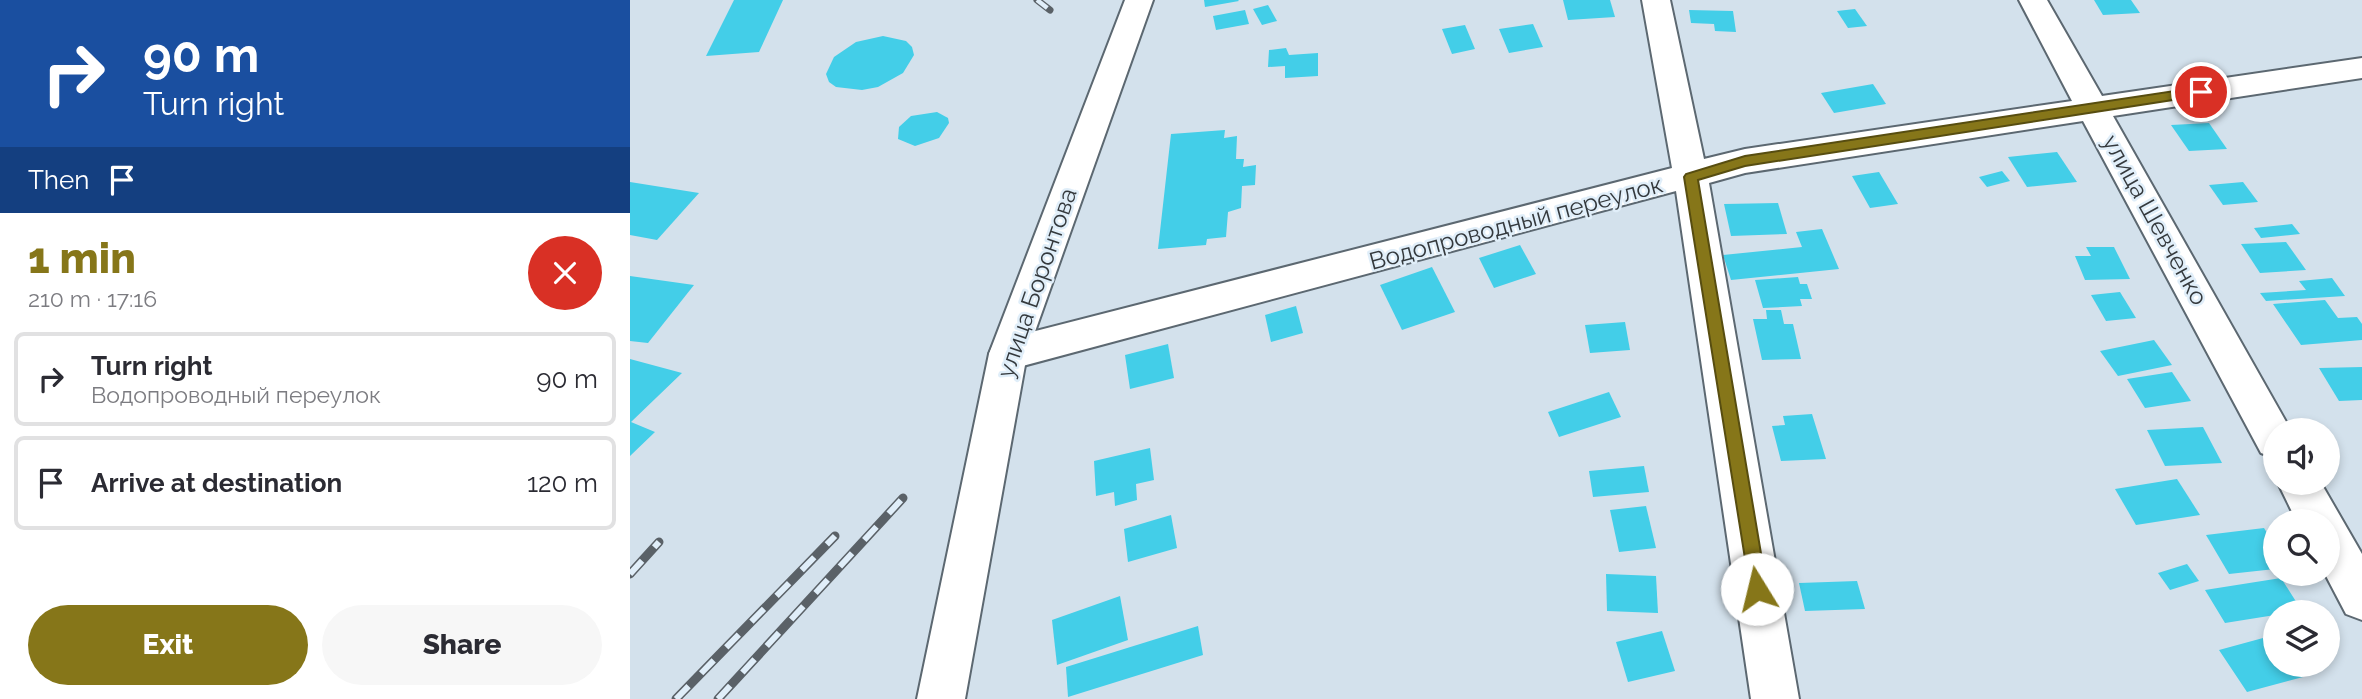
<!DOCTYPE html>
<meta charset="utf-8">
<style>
body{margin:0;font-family:Raleway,sans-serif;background:#f7f7f7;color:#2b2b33;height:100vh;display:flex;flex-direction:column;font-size:26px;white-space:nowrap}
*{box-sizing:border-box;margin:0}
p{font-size:23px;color:#7c7c81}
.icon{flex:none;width:38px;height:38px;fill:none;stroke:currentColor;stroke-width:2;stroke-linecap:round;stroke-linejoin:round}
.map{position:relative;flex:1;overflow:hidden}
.panel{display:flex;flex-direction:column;background:#fff;width:630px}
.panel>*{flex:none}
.hud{background:#1a4fa0;color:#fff;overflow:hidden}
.buttons{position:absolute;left:1633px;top:418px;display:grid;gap:14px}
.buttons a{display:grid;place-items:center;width:77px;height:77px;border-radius:50%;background:#fff;box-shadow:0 4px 10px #0003;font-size:35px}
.pin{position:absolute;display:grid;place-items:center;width:60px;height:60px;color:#fff;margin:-30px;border:4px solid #fff;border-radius:50%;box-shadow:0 2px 7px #0007}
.me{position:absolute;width:77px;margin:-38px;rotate:351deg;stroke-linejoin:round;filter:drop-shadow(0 0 5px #0008)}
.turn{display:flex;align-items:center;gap:24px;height:147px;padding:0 28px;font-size:32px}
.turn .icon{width:91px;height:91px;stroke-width:2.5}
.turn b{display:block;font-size:49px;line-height:60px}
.then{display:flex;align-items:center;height:66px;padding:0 28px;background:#0003;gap:14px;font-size:26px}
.round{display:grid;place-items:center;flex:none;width:74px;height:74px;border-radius:37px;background:#f7f7f7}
.head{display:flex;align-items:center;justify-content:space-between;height:119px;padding:0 28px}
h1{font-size:42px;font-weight:800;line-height:52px;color:#867619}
.action{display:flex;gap:14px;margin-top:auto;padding:14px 28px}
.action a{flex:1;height:80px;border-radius:42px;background:#867619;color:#fff;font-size:28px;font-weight:800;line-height:80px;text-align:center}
.action a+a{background:#f7f7f7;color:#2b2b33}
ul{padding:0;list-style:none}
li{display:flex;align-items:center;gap:21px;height:94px;margin:0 14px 10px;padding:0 14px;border:4px solid #e1e1e2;border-radius:10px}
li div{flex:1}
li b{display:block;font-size:26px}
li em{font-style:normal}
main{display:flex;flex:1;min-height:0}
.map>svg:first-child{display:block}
.building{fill:#43cee8}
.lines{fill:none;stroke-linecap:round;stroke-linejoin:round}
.minor-casing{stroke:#5c6871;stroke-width:4}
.tertiary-casing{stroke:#5c6871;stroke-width:4}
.minor{fill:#fff;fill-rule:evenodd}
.tertiary{fill:#fff;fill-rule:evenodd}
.rail-far1-casing{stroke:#5a6167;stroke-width:7}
.rail-casing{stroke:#5a6167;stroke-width:9}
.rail-far1{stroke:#e0eef9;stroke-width:4.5;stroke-dasharray:13;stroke-linecap:butt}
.rail{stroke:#e0eef9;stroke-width:6;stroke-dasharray:18;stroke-linecap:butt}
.route{fill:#867619;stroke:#574d10;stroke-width:2}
.labels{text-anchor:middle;stroke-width:5;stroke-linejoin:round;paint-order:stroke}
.street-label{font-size:24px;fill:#34393d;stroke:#e0eef9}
</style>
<main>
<section class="panel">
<div class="hud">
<div class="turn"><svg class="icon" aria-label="right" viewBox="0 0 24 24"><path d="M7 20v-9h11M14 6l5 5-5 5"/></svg><div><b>90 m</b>Turn right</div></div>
<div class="then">Then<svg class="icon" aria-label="arrive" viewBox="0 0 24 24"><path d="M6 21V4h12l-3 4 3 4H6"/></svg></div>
</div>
<div class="head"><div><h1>1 min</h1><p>210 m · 17:16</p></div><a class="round" style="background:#d93025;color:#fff"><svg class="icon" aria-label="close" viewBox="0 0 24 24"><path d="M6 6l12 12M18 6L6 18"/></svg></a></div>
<ul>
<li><svg class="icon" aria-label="right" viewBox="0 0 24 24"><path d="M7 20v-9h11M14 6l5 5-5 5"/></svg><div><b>Turn right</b><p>Водопроводный переулок</p></div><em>90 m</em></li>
<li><svg class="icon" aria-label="arrive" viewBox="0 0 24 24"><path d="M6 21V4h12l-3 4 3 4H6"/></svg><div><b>Arrive at destination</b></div><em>120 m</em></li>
</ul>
<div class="action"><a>Exit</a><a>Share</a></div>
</section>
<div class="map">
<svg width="1732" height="699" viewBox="0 0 1732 699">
<rect width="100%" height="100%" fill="#d3e1ec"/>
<!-- building -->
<g class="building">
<polygon points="104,0 153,0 129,52 76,56"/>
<polygon points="574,0 608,0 609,1 575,7"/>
<polygon points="933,0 980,0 985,17 938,20"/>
<polygon points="1464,0 1501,0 1510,13 1473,15"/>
<polygon points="638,5 647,21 632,25 623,9"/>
<polygon points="1225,9 1237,26 1218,28 1207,11"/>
<polygon points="615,10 619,24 586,30 583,16"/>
<polygon points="1059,10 1103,11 1106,32 1085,31 1084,24 1061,23"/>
<polygon points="903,24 913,47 879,53 869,29"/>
<polygon points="835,25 845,49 822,54 812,29"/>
<polygon points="253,36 276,41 282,47 284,55 273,73 248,87 232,90 206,87 199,82 196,74 204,57 226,42"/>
<polygon points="656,48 659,55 688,53 688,76 655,78 655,66 638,67 639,50"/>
<polygon points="1243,84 1256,104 1204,113 1191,93"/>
<polygon points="307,112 318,118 319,123 309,138 285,146 268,139 269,127 281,116"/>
<polygon points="1579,123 1597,149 1559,151 1541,125"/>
<polygon points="595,130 594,138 607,136 606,159 614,159 613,167 626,165 625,185 612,186 611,208 598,212 596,237 577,239 576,245 528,249 541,134"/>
<polygon points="1427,152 1447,182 1397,187 1378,157"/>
<polygon points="1372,171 1380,181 1357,187 1349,177"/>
<polygon points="1249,172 1268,204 1240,208 1222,176"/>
<polygon points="0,182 69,193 27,240 0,235"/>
<polygon points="1613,182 1628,202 1593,205 1579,185"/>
<polygon points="1148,203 1157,234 1101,236 1094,204"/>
<polygon points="1662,224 1670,234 1631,238 1624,228"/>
<polygon points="1192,229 1209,269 1101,280 1093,255 1172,247 1166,232"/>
<polygon points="1656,242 1676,270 1630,273 1611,244"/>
<polygon points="890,245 906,274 864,288 849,258"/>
<polygon points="1456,247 1484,247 1500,279 1455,280 1445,256 1461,256"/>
<polygon points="802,267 825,312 772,330 750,285"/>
<polygon points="0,276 64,285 18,343 0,341"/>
<polygon points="1168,277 1170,284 1177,284 1182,299 1170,299 1172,306 1133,308 1125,280"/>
<polygon points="1702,278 1715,296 1636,301 1630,293 1676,290 1669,281"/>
<polygon points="1490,292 1506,318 1476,321 1461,295"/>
<polygon points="1695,300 1708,318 1727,317 1732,324 1732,340 1671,345 1643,304"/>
<polygon points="666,306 673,333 641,342 635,315"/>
<polygon points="1136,310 1151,310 1154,324 1163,324 1171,359 1132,360 1123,319 1137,319"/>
<polygon points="995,322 1000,350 960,353 955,325"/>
<polygon points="1524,340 1542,365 1488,376 1470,351"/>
<polygon points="538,344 544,378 500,389 495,355"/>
<polygon points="0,359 52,373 1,422 25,432 0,456"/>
<polygon points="1732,367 1732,400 1709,401 1689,368"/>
<polygon points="1542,372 1561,401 1515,408 1497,379"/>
<polygon points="979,392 991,417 929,437 918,412"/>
<polygon points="1182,414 1196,459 1151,461 1142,426 1155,425 1153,416"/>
<polygon points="1573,427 1592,463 1535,466 1517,430"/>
<polygon points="520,448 524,480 506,484 507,500 485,506 484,492 466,496 464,461"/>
<polygon points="1014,466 1019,492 963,497 959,471"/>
<polygon points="1547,479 1570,515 1506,525 1485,489"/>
<polygon points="1016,506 1026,548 989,552 980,510"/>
<polygon points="541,515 547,548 498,562 494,529"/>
<polygon points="1634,528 1645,546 1645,569 1599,574 1576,535"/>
<polygon points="1557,564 1569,581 1540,590 1528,573"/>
<polygon points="976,574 1026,576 1028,613 977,611"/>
<polygon points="1651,578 1672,611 1645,612 1645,615 1595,623 1575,590"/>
<polygon points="1227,581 1235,609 1175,611 1169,583"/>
<polygon points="490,596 498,640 427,665 422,620"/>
<polygon points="568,626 573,655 438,697 436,667"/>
<polygon points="1032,631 1045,671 998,682 986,642"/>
<polygon points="1644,635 1645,665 1665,665 1673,677 1617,692 1589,650"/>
</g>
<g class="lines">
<!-- minor casing -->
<g class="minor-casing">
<g id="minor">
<polygon points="1012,0 1040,0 1074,159 1115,149 1442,101 1389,0 1417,0 1472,96 1732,58 1732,78 1483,116 1659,427 1661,430 1645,430 1645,458 1631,453 1453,121 1115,173 1079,183 1169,699 1121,699 1046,191 378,370 364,365 359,354 364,343 378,338 1042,168"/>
<polygon points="1648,483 1691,483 1732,554 1732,620 1716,614 1695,574 1698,522 1667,522"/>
</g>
</g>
<!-- tertiary casing -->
<g class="tertiary-casing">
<polygon id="tertiary" points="495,0 523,0 397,354 335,699 287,699 359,354"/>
</g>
<!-- minor -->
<use href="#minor" class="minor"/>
<!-- tertiary -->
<use href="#tertiary" class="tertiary"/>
<!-- rail-far1 casing -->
<g class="rail-far1-casing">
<polyline id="rail-far1" points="407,0 420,10"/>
</g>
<!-- rail casing -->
<g class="rail-casing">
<g id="rail">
<polyline points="0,574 29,542"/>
<polyline points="46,699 205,536"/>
<polyline points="88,699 273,498"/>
</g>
</g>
<!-- rail-far1 -->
<use href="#rail-far1" class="rail-far1"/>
<!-- rail -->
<use href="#rail" class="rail"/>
</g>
<!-- route -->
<polygon class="route" points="1571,87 1577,92 1575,95 1115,166 1068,180 1137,589 1134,596 1127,598 1121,596 1054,177 1056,174 1115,156"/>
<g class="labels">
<!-- street labels -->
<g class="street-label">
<text transform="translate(1525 220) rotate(61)" y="8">улица Шевченко</text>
<text transform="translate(886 223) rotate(-15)" y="8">Водопроводный переулок</text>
<text transform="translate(407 283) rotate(-71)" y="8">улица Боронтова</text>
</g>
</g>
</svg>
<div class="buttons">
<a><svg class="icon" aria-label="sound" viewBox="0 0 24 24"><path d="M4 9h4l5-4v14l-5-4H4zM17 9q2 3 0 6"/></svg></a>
<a><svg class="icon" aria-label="search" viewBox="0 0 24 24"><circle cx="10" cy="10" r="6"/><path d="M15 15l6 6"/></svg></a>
<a><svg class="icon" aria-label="layers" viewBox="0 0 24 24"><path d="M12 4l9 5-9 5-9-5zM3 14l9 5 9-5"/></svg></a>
</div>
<div class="pin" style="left:1571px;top:92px;background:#d93025"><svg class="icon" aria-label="arrive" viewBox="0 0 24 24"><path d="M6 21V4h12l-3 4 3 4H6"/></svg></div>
<svg class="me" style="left:1127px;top:589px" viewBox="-20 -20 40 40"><circle r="19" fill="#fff"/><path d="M0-13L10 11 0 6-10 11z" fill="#867619"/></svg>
</div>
</main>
